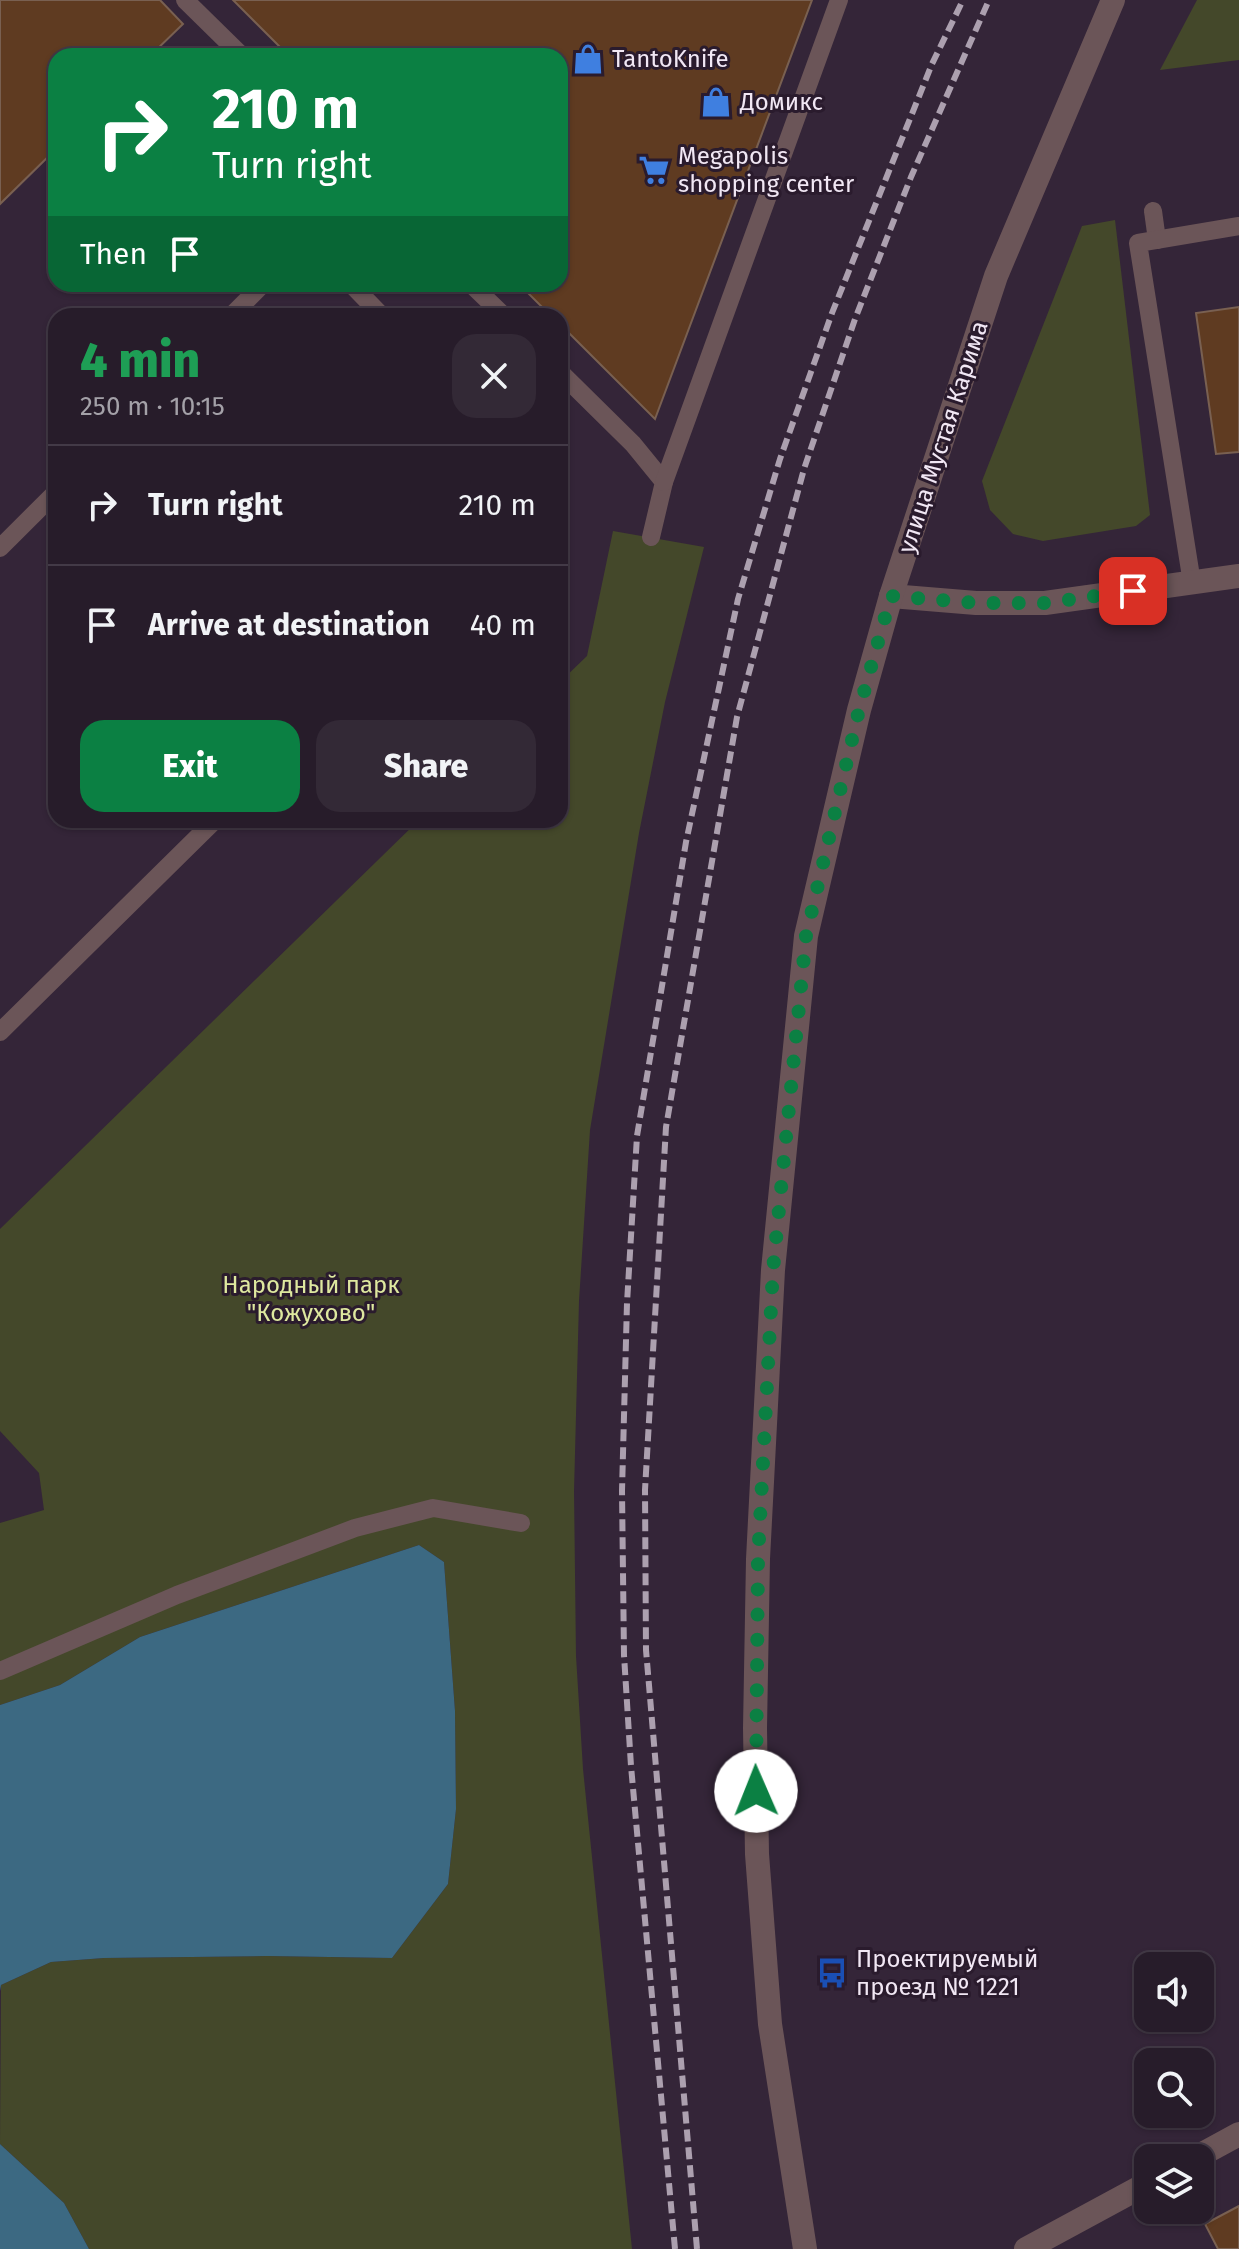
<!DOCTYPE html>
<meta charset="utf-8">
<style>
body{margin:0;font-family:"Fira Sans",sans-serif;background:#332936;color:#f1f3f6;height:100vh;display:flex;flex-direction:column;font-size:30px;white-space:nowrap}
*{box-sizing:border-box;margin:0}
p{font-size:26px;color:#a4a1a8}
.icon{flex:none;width:44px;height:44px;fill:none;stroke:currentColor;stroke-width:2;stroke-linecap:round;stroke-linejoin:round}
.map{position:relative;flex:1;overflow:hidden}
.drawer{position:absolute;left:48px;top:308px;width:520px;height:520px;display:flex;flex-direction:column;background:#271c2a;border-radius:24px;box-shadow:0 2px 6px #0004,0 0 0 2px #433a47}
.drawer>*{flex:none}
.top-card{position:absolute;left:48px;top:48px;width:520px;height:244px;border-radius:24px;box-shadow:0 2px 6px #0004,0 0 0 2px #433a47;background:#0b8043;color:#fff;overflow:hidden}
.controls{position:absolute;left:1134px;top:1952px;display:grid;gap:16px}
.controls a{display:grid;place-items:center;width:80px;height:80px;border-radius:16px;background:#271c2a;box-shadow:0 2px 6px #0004,0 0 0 2px #433a47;font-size:40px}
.pin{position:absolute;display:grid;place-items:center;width:68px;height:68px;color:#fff;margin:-34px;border-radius:16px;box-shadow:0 4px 12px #0006}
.me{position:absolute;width:88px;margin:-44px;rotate:359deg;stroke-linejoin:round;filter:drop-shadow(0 0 6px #0008)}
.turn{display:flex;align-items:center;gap:28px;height:168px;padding:0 32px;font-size:36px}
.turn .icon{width:104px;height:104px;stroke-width:2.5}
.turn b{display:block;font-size:56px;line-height:68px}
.then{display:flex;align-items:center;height:76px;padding:0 32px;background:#0003;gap:16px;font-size:30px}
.round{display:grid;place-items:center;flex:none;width:84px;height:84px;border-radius:24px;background:#332936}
.summary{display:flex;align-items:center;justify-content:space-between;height:136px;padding:0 32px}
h1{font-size:48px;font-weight:800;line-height:60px;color:#1e9e55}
.primary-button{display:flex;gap:16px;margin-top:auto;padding:16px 32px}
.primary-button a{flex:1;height:92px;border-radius:24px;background:#0b8043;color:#fff;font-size:32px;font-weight:800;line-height:92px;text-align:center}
.primary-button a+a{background:#332936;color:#f1f3f6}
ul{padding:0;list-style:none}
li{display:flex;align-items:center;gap:24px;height:120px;padding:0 32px;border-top:2px solid #433a47}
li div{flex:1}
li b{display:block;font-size:30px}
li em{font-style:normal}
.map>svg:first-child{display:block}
.green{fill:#44482a}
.water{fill:#3c6982}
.building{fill:#5f3b21;stroke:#796051;stroke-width:2}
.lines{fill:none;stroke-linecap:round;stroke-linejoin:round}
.service{stroke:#6b5558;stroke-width:18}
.minor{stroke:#6b5558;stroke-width:24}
.rail{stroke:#aca0af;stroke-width:6;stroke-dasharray:12 6;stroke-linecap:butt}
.route{stroke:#0b8043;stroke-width:14;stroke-dasharray:0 25.2}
.labels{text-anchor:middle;stroke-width:6;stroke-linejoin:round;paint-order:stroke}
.poi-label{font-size:24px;fill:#f1e7f4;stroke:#2a1b2d;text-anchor:start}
.street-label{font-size:24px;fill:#f1e7f4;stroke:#2a1b2d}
.park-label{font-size:24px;fill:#dee89f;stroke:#2a1b2d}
</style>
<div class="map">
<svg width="1239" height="2249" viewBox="0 0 1239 2249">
<rect width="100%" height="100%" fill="#342538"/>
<!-- green -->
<g class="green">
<polygon points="1197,0 1239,0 1239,60 1160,70"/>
<polygon points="1115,220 1150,515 1136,526 1043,541 1013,534 990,510 982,481 1082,226"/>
<polygon points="613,531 704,547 665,702 639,833 590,1130 579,1301 574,1491 576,1656 583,1769 632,2249 89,2249 64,2203 0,2144 1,1985 51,1962 104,1958 267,1956 392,1958 448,1884 456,1809 455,1711 444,1562 419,1545 140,1637 60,1685 0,1705 0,1523 44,1510 39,1473 0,1431 0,1229 419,820 560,820 560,682 587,656"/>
</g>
<!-- water -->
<g class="water">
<polygon points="419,1545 444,1562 455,1711 456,1809 448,1884 392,1958 267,1956 104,1958 51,1962 1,1985 0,1991 0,1705 60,1685 140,1637"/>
<polygon points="0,2144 64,2203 89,2249 0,2249"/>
</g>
<!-- building -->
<g class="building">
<polygon points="0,0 160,0 183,24 150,56 56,56 56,149 0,204"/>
<polygon points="233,0 812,0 655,419 560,324 560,316 551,316 519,284 560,284 560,56 289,56"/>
<polygon points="1239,307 1239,452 1216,454 1196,313"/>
<polygon points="1239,2206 1239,2249 1218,2249 1205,2224"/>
</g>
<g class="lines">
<!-- service -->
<g class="service">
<polyline points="185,0 242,56"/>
<polyline points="1153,211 1157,240"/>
<polyline points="351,284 382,316"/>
<polyline points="471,284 504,316"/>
<polyline points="231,316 263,284"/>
<polyline points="560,372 633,444 664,482 651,537"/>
<polyline points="664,482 839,0"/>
<polyline points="0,548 56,492"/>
<polyline points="1192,583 1138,243 1239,226"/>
<polyline points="0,1032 215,820"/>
<polyline points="0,1671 177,1595 355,1528 433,1508 521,1523"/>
</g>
<!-- minor -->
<g class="minor">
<polyline points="891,596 976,603 1045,603 1239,576"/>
<polyline points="1195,2158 1239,2134"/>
<polyline points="805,2249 770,2024 757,1854 755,1728 758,1559 773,1270 806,936 859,710 891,596 996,276 1113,0"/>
<polyline points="1026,2249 1148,2183"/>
</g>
<!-- rail -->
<g class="rail">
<polyline points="675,2249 631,1766 624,1655 622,1491 627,1303 637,1136 686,842 738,599 780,459 832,313 932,64 963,0"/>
<polyline points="697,2249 646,1650 645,1490 666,1127 737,717 804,469 855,319 911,177 989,0"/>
</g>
</g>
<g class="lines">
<!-- route -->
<polyline class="route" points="756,1791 758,1559 773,1270 806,936 859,710 891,596 976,603 1045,603 1133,591"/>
</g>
<!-- icons -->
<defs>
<g id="shop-bare" transform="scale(2.4)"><path d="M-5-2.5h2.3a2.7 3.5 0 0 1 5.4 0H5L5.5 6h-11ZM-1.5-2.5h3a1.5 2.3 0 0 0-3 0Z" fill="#3f7fe0" stroke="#2a1b2d" stroke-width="2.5" paint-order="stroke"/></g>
<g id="supermarket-bare" transform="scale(2.4)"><path d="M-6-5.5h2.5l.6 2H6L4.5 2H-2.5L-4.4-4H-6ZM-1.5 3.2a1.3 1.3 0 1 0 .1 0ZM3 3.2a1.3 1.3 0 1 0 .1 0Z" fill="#3f7fe0" stroke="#2a1b2d" stroke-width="2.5" paint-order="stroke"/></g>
<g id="bus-bare" transform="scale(2.4)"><path d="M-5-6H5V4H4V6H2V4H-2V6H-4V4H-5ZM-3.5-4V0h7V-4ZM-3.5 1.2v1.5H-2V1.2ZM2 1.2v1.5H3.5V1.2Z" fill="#1a4fb4" stroke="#2a1b2d" stroke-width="2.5" paint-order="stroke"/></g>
</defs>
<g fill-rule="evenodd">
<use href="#shop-bare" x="588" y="59"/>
<use href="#shop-bare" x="716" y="102"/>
<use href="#supermarket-bare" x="654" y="170"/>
<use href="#bus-bare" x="832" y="1973"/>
</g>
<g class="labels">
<!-- poi labels -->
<g class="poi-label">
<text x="612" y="67">TantoKnife</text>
<text x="740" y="110">Домикс</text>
<text x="678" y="164">Megapolis<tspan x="678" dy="28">shopping center</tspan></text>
<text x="856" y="1967">Проектируемый<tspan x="856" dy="28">проезд № 1221</tspan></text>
</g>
<!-- street labels -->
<g class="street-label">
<text transform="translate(943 437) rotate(-72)" y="8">улица Мустая Карима</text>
</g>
<!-- park labels -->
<g class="park-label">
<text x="311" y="1293">Народный парк<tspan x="311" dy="28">"Кожухово"</tspan></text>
</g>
</g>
</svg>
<div class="controls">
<a><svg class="icon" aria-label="sound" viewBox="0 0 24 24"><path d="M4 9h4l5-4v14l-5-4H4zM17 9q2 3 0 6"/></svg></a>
<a><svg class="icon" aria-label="search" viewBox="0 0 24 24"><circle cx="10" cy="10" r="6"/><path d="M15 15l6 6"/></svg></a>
<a><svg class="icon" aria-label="layers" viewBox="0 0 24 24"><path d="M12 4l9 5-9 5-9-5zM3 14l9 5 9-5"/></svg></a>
</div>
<div class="pin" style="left:1133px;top:591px;background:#d93025"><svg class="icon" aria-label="arrive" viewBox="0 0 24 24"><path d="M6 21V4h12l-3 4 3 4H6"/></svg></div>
<svg class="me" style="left:756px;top:1791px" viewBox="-20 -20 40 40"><circle r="19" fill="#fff"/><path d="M0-13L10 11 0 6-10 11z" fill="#0b8043"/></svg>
<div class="top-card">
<div class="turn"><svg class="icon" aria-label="right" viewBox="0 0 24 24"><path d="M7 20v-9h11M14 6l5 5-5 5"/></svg><div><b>210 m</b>Turn right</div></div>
<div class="then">Then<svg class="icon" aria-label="arrive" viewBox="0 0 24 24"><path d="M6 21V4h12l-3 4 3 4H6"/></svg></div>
</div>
<section class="drawer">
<div class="summary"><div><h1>4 min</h1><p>250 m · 10:15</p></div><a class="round"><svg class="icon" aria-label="close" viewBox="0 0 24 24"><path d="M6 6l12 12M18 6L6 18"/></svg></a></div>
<ul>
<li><svg class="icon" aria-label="right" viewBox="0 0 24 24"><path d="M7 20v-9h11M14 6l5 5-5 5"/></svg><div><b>Turn right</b></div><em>210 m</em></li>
<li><svg class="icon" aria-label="arrive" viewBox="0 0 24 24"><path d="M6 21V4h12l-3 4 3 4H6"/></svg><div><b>Arrive at destination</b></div><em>40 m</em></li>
</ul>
<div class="primary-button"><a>Exit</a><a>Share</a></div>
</section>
</div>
